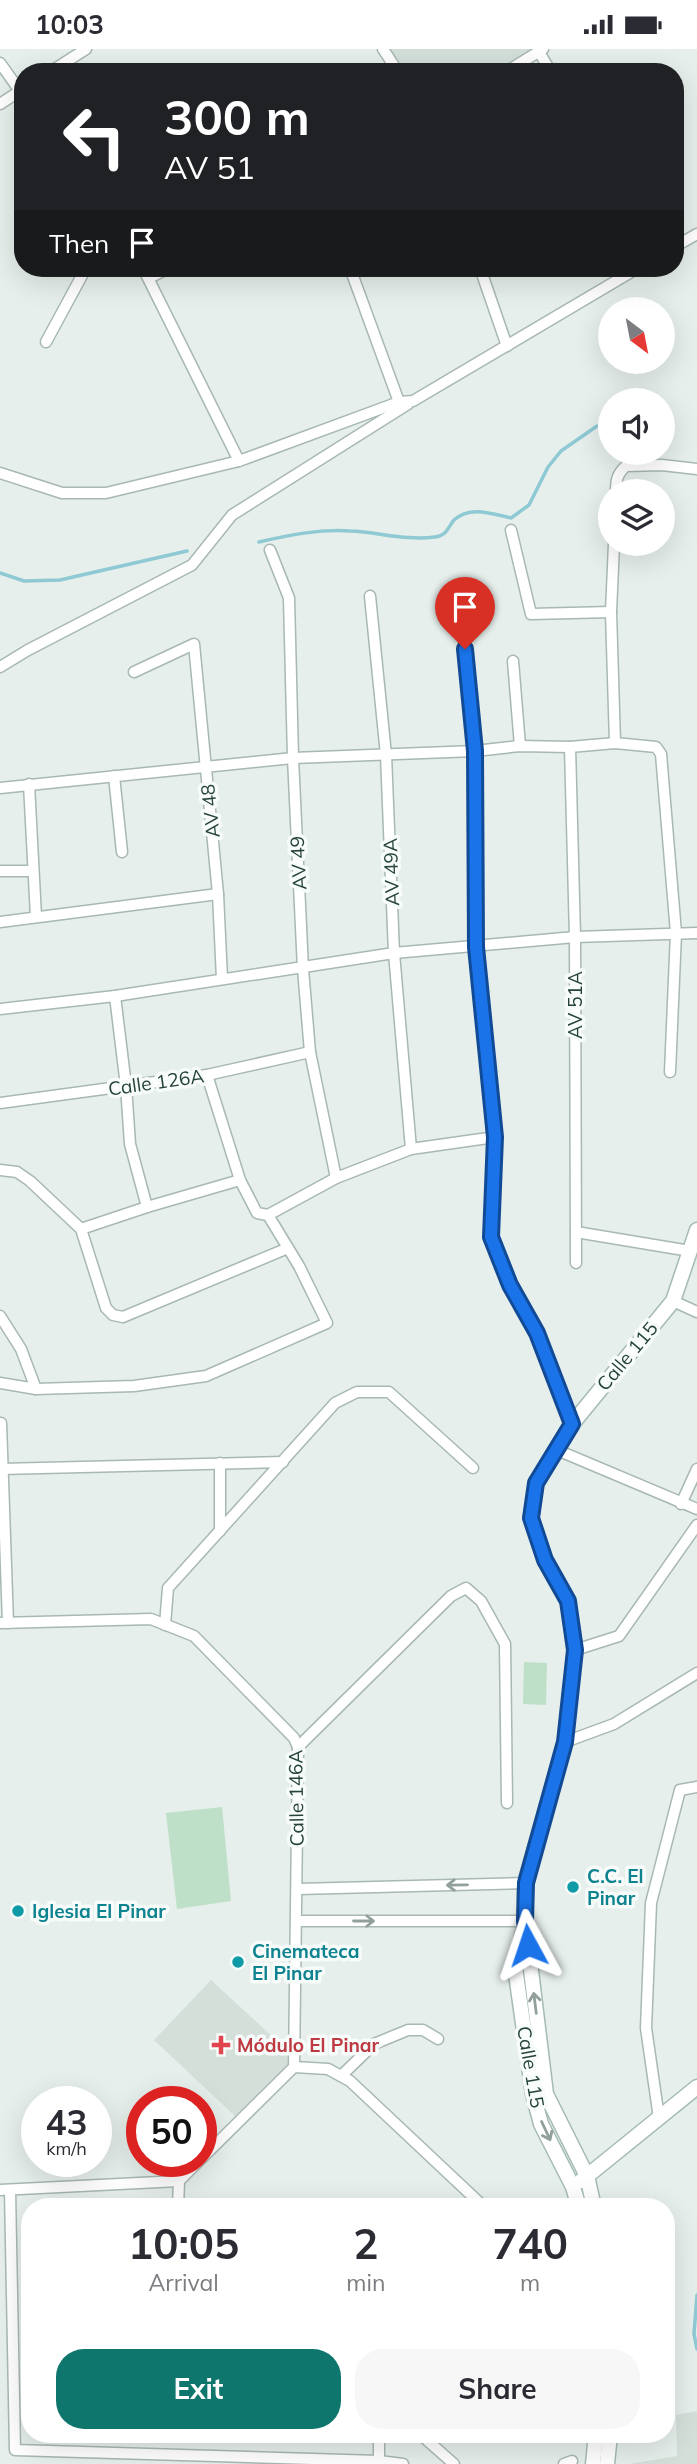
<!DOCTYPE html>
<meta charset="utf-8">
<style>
body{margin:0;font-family:Mulish,sans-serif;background:#f7f7f7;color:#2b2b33;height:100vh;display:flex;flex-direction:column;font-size:26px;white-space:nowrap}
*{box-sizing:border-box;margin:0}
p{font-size:23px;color:#7c7c81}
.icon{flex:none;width:38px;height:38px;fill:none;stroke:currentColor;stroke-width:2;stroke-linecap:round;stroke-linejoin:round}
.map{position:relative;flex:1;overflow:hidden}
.panel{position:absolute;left:21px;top:2149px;width:654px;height:245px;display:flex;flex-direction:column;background:#fff;border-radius:28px;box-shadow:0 7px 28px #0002}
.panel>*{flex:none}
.hud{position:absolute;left:14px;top:14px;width:670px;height:214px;border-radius:28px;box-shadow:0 7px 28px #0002;background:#202124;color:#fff;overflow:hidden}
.needle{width:46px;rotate:148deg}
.buttons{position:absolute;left:598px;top:248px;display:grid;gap:14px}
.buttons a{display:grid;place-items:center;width:77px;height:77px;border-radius:50%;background:#fff;box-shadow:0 7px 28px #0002;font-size:35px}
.speed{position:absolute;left:21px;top:2037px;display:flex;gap:14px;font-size:35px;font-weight:700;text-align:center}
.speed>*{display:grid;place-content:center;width:91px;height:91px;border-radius:50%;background:#fff;box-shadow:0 7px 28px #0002;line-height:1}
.speed small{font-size:18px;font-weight:400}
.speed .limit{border:10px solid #d22;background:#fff;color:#111}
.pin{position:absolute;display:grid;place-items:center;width:60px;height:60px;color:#fff;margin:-72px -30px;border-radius:50% 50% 50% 0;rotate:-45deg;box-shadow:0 0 7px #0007}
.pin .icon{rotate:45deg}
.me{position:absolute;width:77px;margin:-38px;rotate:355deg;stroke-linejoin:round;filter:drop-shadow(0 0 5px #0008)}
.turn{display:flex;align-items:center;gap:24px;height:147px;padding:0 35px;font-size:32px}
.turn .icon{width:91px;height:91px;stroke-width:2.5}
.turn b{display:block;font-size:49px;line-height:60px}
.then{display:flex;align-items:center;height:66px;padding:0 35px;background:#0003;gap:14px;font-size:26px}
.eta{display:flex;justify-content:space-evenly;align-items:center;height:119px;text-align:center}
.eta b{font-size:42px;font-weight:700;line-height:49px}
.cta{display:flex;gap:14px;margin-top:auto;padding:14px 35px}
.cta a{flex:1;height:80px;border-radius:28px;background:#0f766e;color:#fff;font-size:28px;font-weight:700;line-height:80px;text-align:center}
.cta a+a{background:#f7f7f7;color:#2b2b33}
.status{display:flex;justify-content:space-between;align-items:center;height:49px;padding:0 35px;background:#fff;direction:ltr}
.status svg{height:19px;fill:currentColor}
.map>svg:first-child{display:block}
.built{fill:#d4dfda}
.green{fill:#bfe0c8}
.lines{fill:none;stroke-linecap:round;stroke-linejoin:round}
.stream{stroke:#8ec9d4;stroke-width:3.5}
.street-casing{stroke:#a8b8b2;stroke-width:13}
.secondary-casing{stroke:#a4bbb3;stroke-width:17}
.street{stroke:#fff;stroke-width:10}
.secondary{stroke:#fff;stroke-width:14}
.oneway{stroke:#92a09c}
.route-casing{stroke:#114b97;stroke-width:18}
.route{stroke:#1a73e8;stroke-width:12}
.culture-dot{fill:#0f9aa8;stroke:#f7fbf9;stroke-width:2.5}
.health-dot{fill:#e0444e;stroke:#f7fbf9;stroke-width:2.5}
.labels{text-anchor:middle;stroke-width:7;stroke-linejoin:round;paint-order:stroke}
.street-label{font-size:19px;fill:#24423a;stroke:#f7fbf9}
.culture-label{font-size:19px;font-weight:bold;fill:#0d838f;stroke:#f7fbf9;text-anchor:start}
.health-label{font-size:19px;font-weight:bold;fill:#be3a42;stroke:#f7fbf9;text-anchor:start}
</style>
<div class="status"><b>10:03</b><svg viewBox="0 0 49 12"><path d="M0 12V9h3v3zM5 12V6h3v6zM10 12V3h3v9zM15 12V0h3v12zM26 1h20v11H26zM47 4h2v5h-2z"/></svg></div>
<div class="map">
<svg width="697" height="2415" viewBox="0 0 697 2415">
<rect width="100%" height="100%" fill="#e6efeb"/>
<!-- built -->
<g class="built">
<polygon points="383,0 543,0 506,23 398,23"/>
<polygon points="211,1931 287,2001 288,2016 236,2068 154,1991"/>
<polygon points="697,2362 697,2415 629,2415 677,2407 676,2366"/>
</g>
<!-- green -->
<g class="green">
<polygon points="524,1613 547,1614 546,1656 523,1655"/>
<polygon points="222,1758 231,1852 177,1860 166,1764"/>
</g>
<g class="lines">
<!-- stream -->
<g class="stream">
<path d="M259,493c30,-7 60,-13 91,-11 28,1 56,10 85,6 12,-1 13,-10 19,-17 16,-15 39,-6 57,-2l18,-13 19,-38 13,-16 36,-25"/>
<polyline points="0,524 24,532 60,531 187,502"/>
<polyline points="697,2246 694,2285 697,2300"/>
</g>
<!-- street casing -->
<g class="street-casing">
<g id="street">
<polyline points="383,0 398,23"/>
<polyline points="539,3 551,23"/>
<polyline points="0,14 20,42"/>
<polyline points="50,23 86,0"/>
<polyline points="506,23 543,0"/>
<polyline points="0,55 23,40"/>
<polyline points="676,197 697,185"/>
<polyline points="143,219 239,412"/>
<polyline points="350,219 399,353"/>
<polyline points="480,219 507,297"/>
<polyline points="149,229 169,219"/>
<polyline points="46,293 86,219"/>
<polyline points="0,424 62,444 106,444 239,412 399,353 413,352 638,219"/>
<path d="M616,443c0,-12 1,-18 10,-26l36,-1 35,4"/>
<polyline points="511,481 531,565 611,563"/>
<polyline points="614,495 611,563 615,694"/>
<polyline points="270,501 289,549 293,709 303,920 310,1003 336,1129"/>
<polyline points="370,547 386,706 394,904 411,1100"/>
<polyline points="460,550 475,702 476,898 495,1088 491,1188 510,1236 537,1285 572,1375"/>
<polyline points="513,612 520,697"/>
<polyline points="0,618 28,601 192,516 232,466 408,355"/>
<polyline points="134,623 194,595 218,845 222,930"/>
<polyline points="570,698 575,888 576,1214"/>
<polyline points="114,727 122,803"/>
<polyline points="29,735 36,868"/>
<polyline points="0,739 293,709 475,702 520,697 570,698 615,694 656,698 661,705 676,884 670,1023"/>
<polyline points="0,822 33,822"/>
<polyline points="0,873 218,845"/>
<polyline points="115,947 126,1037 130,1095 147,1158"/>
<polyline points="0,960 115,947 394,904 575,888 697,884"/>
<polyline points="0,1054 207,1026 310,1003"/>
<polyline points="0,1121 17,1123 30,1132 81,1180 106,1259 113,1266 123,1268 288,1199"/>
<polyline points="268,1166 336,1129 411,1100 495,1088"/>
<polyline points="81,1180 147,1158 240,1131"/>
<polyline points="576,1183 690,1202"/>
<polyline points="673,1252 697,1263"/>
<polyline points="0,1267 21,1300 36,1340"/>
<polyline points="0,1334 36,1340 134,1337 206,1327 327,1274 299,1217 268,1166 257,1164 240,1131 207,1026"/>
<polyline points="1,1374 8,1574"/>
<polyline points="557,1401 697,1460"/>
<polyline points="0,1420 283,1413"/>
<polyline points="681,1455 697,1420"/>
<polyline points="220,1482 220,1414"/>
<polyline points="0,1574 151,1570 194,1587 294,1689 298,1698 294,2018 201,2110"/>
<polyline points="165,1576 168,1539 335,1354 357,1343 389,1343 473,1419"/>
<polyline points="575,1601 619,1587 697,1476"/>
<polyline points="565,1693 614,1675 697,1624"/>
<polyline points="298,1698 451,1547 466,1539 481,1552 505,1595 507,1754"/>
<polyline points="298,1840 525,1834"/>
<polyline points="296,1872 525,1872"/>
<polyline points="294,2018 328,2020 350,2032 484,2158"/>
<polyline points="341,2027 374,1995 408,1981 423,1981 438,1990"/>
<polyline points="659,2069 646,1979 651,1854 680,1741 697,1738"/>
<polyline points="0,2141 179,2132 199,2112"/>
<polyline points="10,2141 15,2401 379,2412 403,2415"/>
<polyline points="178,2158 179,2132"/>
<polyline points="379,2385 379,2412"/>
<polyline points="420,2385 454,2415"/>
<polyline points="564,2415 572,2412"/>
</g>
</g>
<!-- secondary casing -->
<g class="secondary-casing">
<g id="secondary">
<polyline points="523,1883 515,1918 533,2045 541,2075 573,2138 579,2158"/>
<polyline points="581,2132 697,2038"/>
<polyline points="594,2158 587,2127 546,2045 525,1872 525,1834 565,1693 575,1601 568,1552 545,1511 531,1469 536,1434 572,1375 673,1252 697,1181"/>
<polyline points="593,2415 596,2385"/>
<polyline points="607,2415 610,2385"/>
</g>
</g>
<!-- street -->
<use href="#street" class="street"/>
<!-- secondary -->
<use href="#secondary" class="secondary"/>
</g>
<!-- one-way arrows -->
<defs><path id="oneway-shaft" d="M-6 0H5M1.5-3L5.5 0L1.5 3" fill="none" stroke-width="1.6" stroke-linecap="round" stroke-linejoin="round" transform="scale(1.75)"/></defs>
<g class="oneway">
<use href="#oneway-shaft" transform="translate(457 1836) rotate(179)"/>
<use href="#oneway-shaft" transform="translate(364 1872)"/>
<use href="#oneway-shaft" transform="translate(535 1954) rotate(-97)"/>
<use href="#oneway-shaft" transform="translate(546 2082) rotate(65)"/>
</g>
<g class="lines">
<!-- route casing -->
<g class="route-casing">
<polyline id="route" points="465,600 475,702 476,898 495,1088 491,1188 510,1236 537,1284 572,1375 536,1434 531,1469 545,1511 568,1552 575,1601 565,1693 526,1834 525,1872 528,1896"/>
</g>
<!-- route -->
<use href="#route" class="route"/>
</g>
<!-- markers -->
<g class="culture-dot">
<circle cx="573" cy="1838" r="7"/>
<circle cx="18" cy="1862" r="7"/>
<circle cx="238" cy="1913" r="7"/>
</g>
<path class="health-dot" d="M217.5 1985.5h7v7h7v7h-7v7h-7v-7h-7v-7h7z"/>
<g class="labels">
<!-- street labels -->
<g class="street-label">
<text transform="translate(210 762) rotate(-96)" y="7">AV 48</text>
<text transform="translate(298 814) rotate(-93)" y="7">AV 49</text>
<text transform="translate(391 823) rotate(-92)" y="7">AV 49A</text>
<text transform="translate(575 956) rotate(-90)" y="7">AV 51A</text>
<text transform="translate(156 1033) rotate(-8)" y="7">Calle 126A</text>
<text transform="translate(627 1307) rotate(-50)" y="7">Calle 115</text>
<text transform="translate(296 1749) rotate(-91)" y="7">Calle 146A</text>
<text transform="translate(531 2018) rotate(80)" y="7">Calle 115</text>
</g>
<!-- culture labels -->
<g class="culture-label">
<text x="587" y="1834">C.C. El<tspan x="587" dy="22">Pinar</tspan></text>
<text x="32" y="1869">Iglesia El Pinar</text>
<text x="252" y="1909">Cinemateca<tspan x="252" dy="22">El Pinar</tspan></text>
</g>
<!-- health labels -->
<g class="health-label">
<text x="237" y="2003">Módulo El Pinar</text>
</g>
</g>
</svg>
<div class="buttons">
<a><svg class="needle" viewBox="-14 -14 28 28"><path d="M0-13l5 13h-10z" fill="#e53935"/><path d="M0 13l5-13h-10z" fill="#7c7c81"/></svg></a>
<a><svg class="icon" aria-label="sound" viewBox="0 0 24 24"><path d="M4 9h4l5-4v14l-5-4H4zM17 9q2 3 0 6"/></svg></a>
<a><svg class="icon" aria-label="layers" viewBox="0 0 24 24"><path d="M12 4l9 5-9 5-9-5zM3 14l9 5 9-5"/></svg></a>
</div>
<div class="speed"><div>43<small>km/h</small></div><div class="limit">50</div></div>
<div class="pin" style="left:465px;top:600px;background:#d93025"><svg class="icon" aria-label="arrive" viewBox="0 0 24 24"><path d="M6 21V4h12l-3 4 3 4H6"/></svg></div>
<svg class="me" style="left:528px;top:1896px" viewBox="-20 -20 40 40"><path d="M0-17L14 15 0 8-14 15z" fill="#1a73e8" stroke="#fff" stroke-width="4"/></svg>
<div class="hud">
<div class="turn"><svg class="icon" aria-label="left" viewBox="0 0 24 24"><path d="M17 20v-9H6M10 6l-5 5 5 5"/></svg><div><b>300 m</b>AV 51</div></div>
<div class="then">Then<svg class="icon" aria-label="arrive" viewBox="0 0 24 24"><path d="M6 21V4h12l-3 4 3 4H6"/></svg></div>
</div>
<section class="panel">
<div class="eta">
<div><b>10:05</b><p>Arrival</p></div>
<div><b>2</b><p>min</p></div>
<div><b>740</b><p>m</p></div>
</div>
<div class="cta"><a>Exit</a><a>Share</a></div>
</section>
</div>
